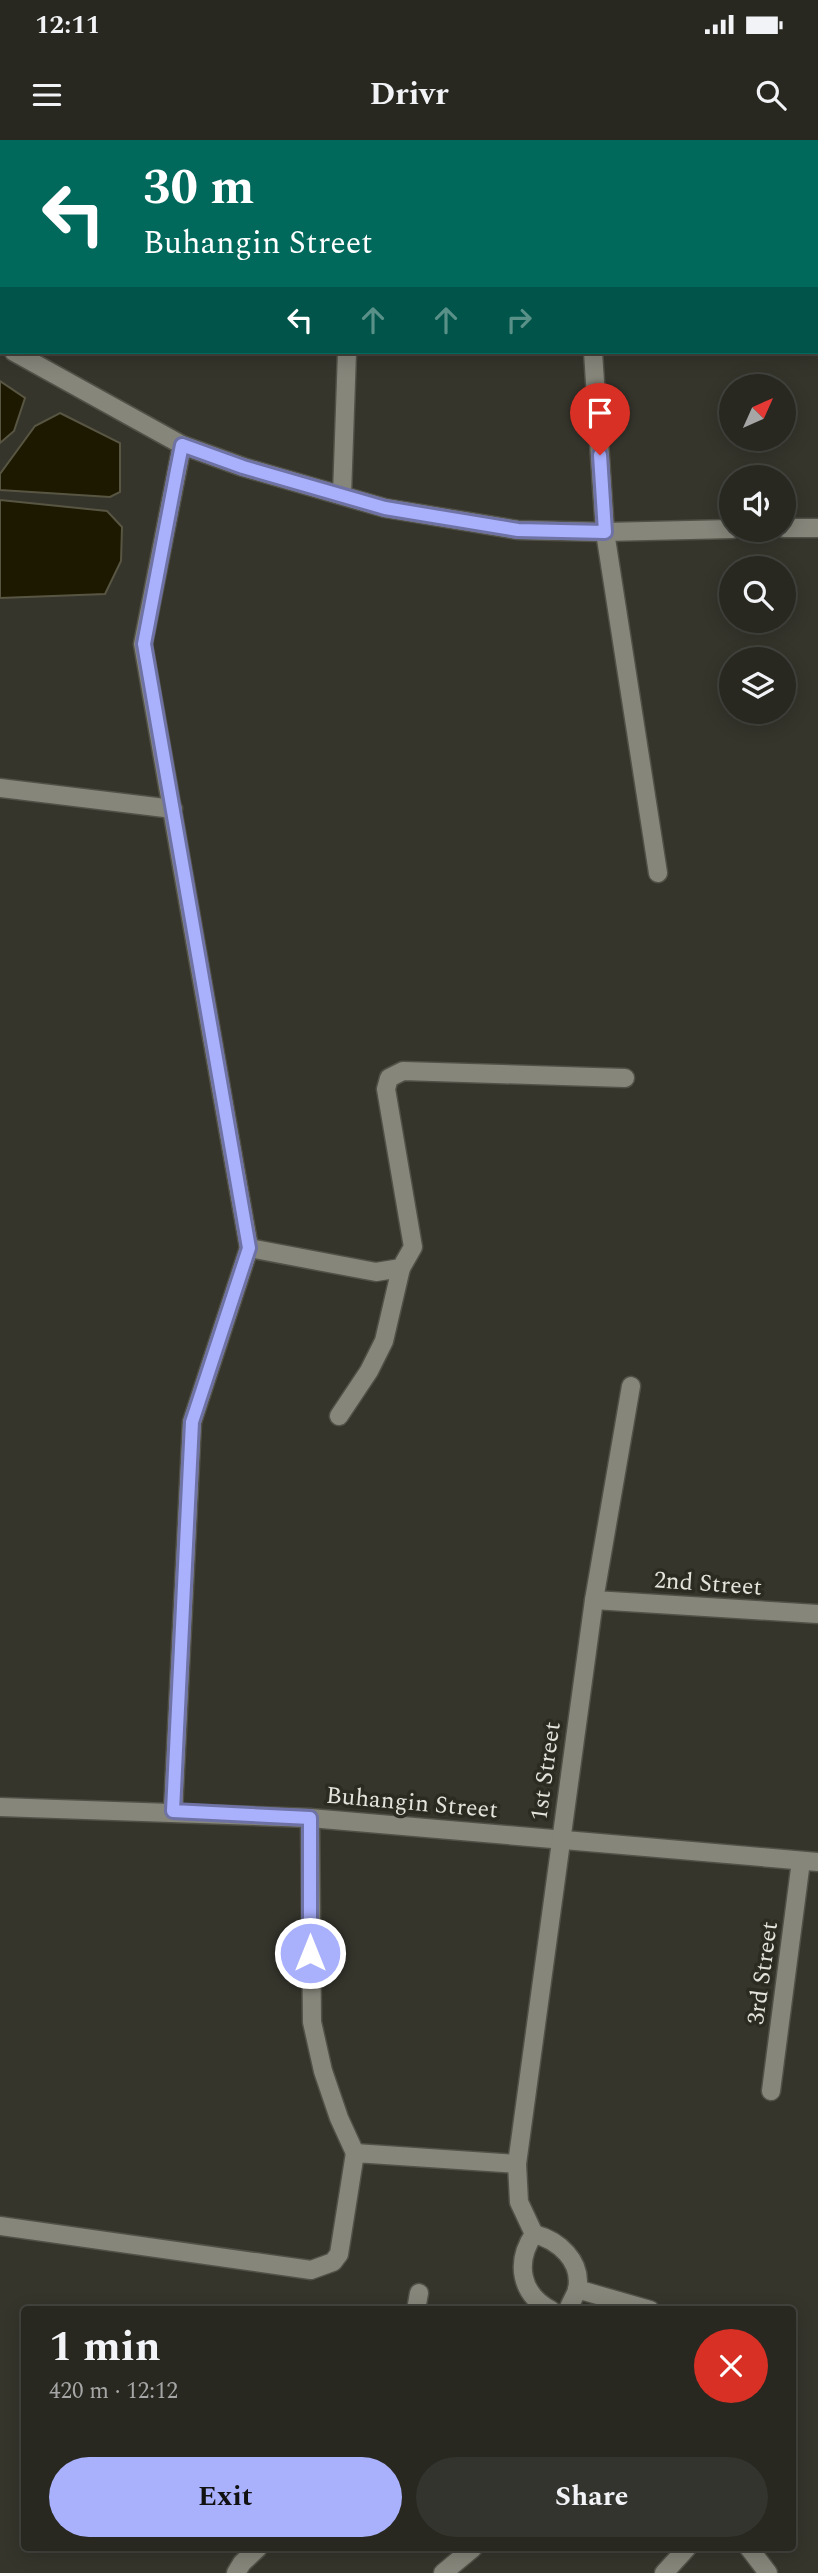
<!DOCTYPE html>
<meta charset="utf-8">
<style>
body{margin:0;font-family:Spectral,serif;background:#34342e;color:#f1f3f6;height:100vh;display:flex;flex-direction:column;font-size:26px;white-space:nowrap}
*{box-sizing:border-box;margin:0}
p{font-size:23px;color:#a5a6a5}
.icon{flex:none;width:38px;height:38px;fill:none;stroke:currentColor;stroke-width:2;stroke-linecap:round;stroke-linejoin:round}
.map{position:relative;flex:1;overflow:hidden}
.side{position:absolute;left:21px;top:2166px;width:775px;height:245px;display:flex;flex-direction:column;background:#282821;border-radius:7px;box-shadow:0 4px 18px #0003,0 0 0 2px #44443f}
.side>*{flex:none}
.guide{position:absolute;left:0px;top:0px;width:819px;height:214px;box-shadow:0 4px 18px #0003,0 0 0 2px #44443f;background:#00695c;color:#fff;overflow:hidden}
.needle{width:46px;rotate:45deg}
.tools{position:absolute;left:719px;top:234px;display:grid;gap:14px}
.tools a{display:grid;place-items:center;width:77px;height:77px;border-radius:50%;background:#282821;box-shadow:0 4px 18px #0003,0 0 0 2px #44443f;font-size:35px}
.pin{position:absolute;display:grid;place-items:center;width:60px;height:60px;color:#fff;margin:-72px -30px;border-radius:50% 50% 50% 0;rotate:-45deg;box-shadow:0 0 7px #0007}
.pin .icon{rotate:45deg}
.me{position:absolute;width:77px;margin:-38px;rotate:0deg;stroke-linejoin:round;filter:drop-shadow(0 0 5px #0008)}
.turn{display:flex;align-items:center;gap:24px;height:147px;padding:0 28px;font-size:32px}
.turn .icon{width:91px;height:91px;stroke-width:2.5}
.turn b{display:block;font-size:49px;line-height:60px}
.lanes{display:flex;align-items:center;height:66px;padding:0 28px;background:#0003;justify-content:center;gap:35px;direction:ltr}
.lanes .off{opacity:.35}
.round{display:grid;place-items:center;flex:none;width:74px;height:74px;border-radius:37px;background:#34342e}
.summary{display:flex;align-items:center;justify-content:space-between;height:119px;padding:0 28px}
h1{font-size:42px;font-weight:700;line-height:52px}
.button{display:flex;gap:14px;margin-top:auto;padding:14px 28px}
.button a{flex:1;height:80px;border-radius:42px;background:#a9b0fc;color:#111;font-size:28px;font-weight:700;line-height:80px;text-align:center}
.button a+a{background:#34342e;color:#f1f3f6}
.status{display:flex;justify-content:space-between;align-items:center;height:49px;padding:0 35px;background:#282821;direction:ltr}
.status svg{height:19px;fill:currentColor}
header{display:flex;justify-content:space-between;align-items:center;height:91px;padding:0 28px;background:#282821;font-size:32px;font-weight:700}
.map>svg:first-child{display:block}
.water{fill:#1c1900;stroke:#585642;stroke-width:2}
.lines{fill:none;stroke-linecap:round;stroke-linejoin:round}
.minor-casing{stroke:#515148;stroke-width:21}
.minor{stroke:#86867b;stroke-width:18}
.route-casing{stroke:#6e72a4;stroke-width:18}
.route{stroke:#a9b0fc;stroke-width:12}
.labels{text-anchor:middle;stroke-width:7;stroke-linejoin:round;paint-order:stroke}
.street-label{font-size:24px;fill:#e4e4dd;stroke:#2c2b22}
</style>
<div class="status"><b>12:11</b><svg viewBox="0 0 49 12"><path d="M0 12V9h3v3zM5 12V6h3v6zM10 12V3h3v9zM15 12V0h3v12zM26 1h20v11H26zM47 4h2v5h-2z"/></svg></div>
<header><svg class="icon" aria-label="menu" viewBox="0 0 24 24"><path d="M4 6h16M4 12h16M4 18h16"/></svg>Drivr<svg class="icon" aria-label="search" viewBox="0 0 24 24"><circle cx="10" cy="10" r="6"/><path d="M15 15l6 6"/></svg></header>
<div class="map">
<svg width="818" height="2433" viewBox="0 0 818 2433">
<rect width="100%" height="100%" fill="#36352c"/>
<!-- water -->
<g class="water">
<polygon points="0,241 25,258 14,291 0,303"/>
<polygon points="60,273 120,303 120,352 110,357 0,350 0,334 35,286"/>
<polygon points="0,360 107,371 122,387 121,421 105,454 0,458"/>
</g>
<g class="lines">
<!-- minor casing -->
<g class="minor-casing">
<g id="minor">
<polyline points="617,2 618,0"/>
<polyline points="0,202 2,204"/>
<polyline points="14,212 182,305 243,327 385,368 518,390 605,392 732,389"/>
<polyline points="593,212 605,392 658,733"/>
<polyline points="342,355 347,212"/>
<polyline points="784,388 818,388"/>
<polyline points="0,648 173,669"/>
<polyline points="249,1108 376,1132 401,1128 413,1107 386,949 389,938 403,931 625,938"/>
<polyline points="339,1276 369,1231 384,1201 401,1128"/>
<polyline points="594,1460 818,1474"/>
<polyline points="0,1667 310,1678 818,1722"/>
<polyline points="173,1671 192,1282 249,1108 143,504 182,305"/>
<polyline points="310,1678 312,1882 323,1931 339,1978 355,2013"/>
<polyline points="771,1951 801,1721"/>
<polyline points="0,2086 311,2130 333,2122 339,2114 355,2013 517,2024"/>
<polyline points="534,2094 519,2062 517,2024 594,1460 631,1246"/>
<path d="M534,2094c24,6 49,27 43,56 -2,6 -7,14 -9,20"/>
<path d="M534,2094c-19,28 -14,60 17,76"/>
<polyline points="577,2149 650,2170"/>
<polyline points="416,2170 419,2153"/>
<polyline points="749,2408 768,2433"/>
<polyline points="236,2433 242,2423 258,2408"/>
<polyline points="443,2433 473,2408"/>
<polyline points="664,2433 687,2408"/>
</g>
</g>
<!-- minor -->
<use href="#minor" class="minor"/>
</g>
<g class="lines">
<!-- route casing -->
<g class="route-casing">
<polyline id="route" points="310,1813 310,1678 173,1671 192,1282 249,1108 144,504 177,330 182,305 243,327 385,368 518,390 605,392 600,315"/>
</g>
<!-- route -->
<use href="#route" class="route"/>
</g>
<g class="labels">
<!-- street labels -->
<g class="street-label">
<text transform="translate(708 1443) rotate(4)" y="8">2nd Street</text>
<text transform="translate(545 1631) rotate(-82)" y="8">1st Street</text>
<text transform="translate(412 1662) rotate(5)" y="8">Buhangin Street</text>
<text transform="translate(762 1833) rotate(-82)" y="8">3rd Street</text>
</g>
</g>
</svg>
<div class="tools">
<a><svg class="needle" viewBox="-14 -14 28 28"><path d="M0-13l5 13h-10z" fill="#e53935"/><path d="M0 13l5-13h-10z" fill="#a5a6a5"/></svg></a>
<a><svg class="icon" aria-label="sound" viewBox="0 0 24 24"><path d="M4 9h4l5-4v14l-5-4H4zM17 9q2 3 0 6"/></svg></a>
<a><svg class="icon" aria-label="search" viewBox="0 0 24 24"><circle cx="10" cy="10" r="6"/><path d="M15 15l6 6"/></svg></a>
<a><svg class="icon" aria-label="layers" viewBox="0 0 24 24"><path d="M12 4l9 5-9 5-9-5zM3 14l9 5 9-5"/></svg></a>
</div>
<div class="pin" style="left:600px;top:315px;background:#d93025"><svg class="icon" aria-label="arrive" viewBox="0 0 24 24"><path d="M6 21V4h12l-3 4 3 4H6"/></svg></div>
<svg class="me" style="left:310px;top:1813px" viewBox="-20 -20 40 40"><circle r="17" fill="#a9b0fc" stroke="#fff" stroke-width="3"/><path d="M0-11L8 9 0 5-8 9z" fill="#fff"/></svg>
<div class="guide">
<div class="turn"><svg class="icon" aria-label="left" viewBox="0 0 24 24"><path d="M17 20v-9H6M10 6l-5 5 5 5"/></svg><div><b>30 m</b>Buhangin Street</div></div>
<div class="lanes"><svg class="icon" aria-label="left" viewBox="0 0 24 24"><path d="M17 20v-9H6M10 6l-5 5 5 5"/></svg><svg class="icon off" aria-label="ahead" viewBox="0 0 24 24"><path d="M12 20V5M6 11l6-6 6 6"/></svg><svg class="icon off" aria-label="ahead" viewBox="0 0 24 24"><path d="M12 20V5M6 11l6-6 6 6"/></svg><svg class="icon off" aria-label="right" viewBox="0 0 24 24"><path d="M7 20v-9h11M14 6l5 5-5 5"/></svg></div>
</div>
<section class="side">
<div class="summary"><div><h1>1 min</h1><p>420 m · 12:12</p></div><a class="round" style="background:#d93025;color:#fff"><svg class="icon" aria-label="close" viewBox="0 0 24 24"><path d="M6 6l12 12M18 6L6 18"/></svg></a></div>
<div class="button"><a>Exit</a><a>Share</a></div>
</section>
</div>
